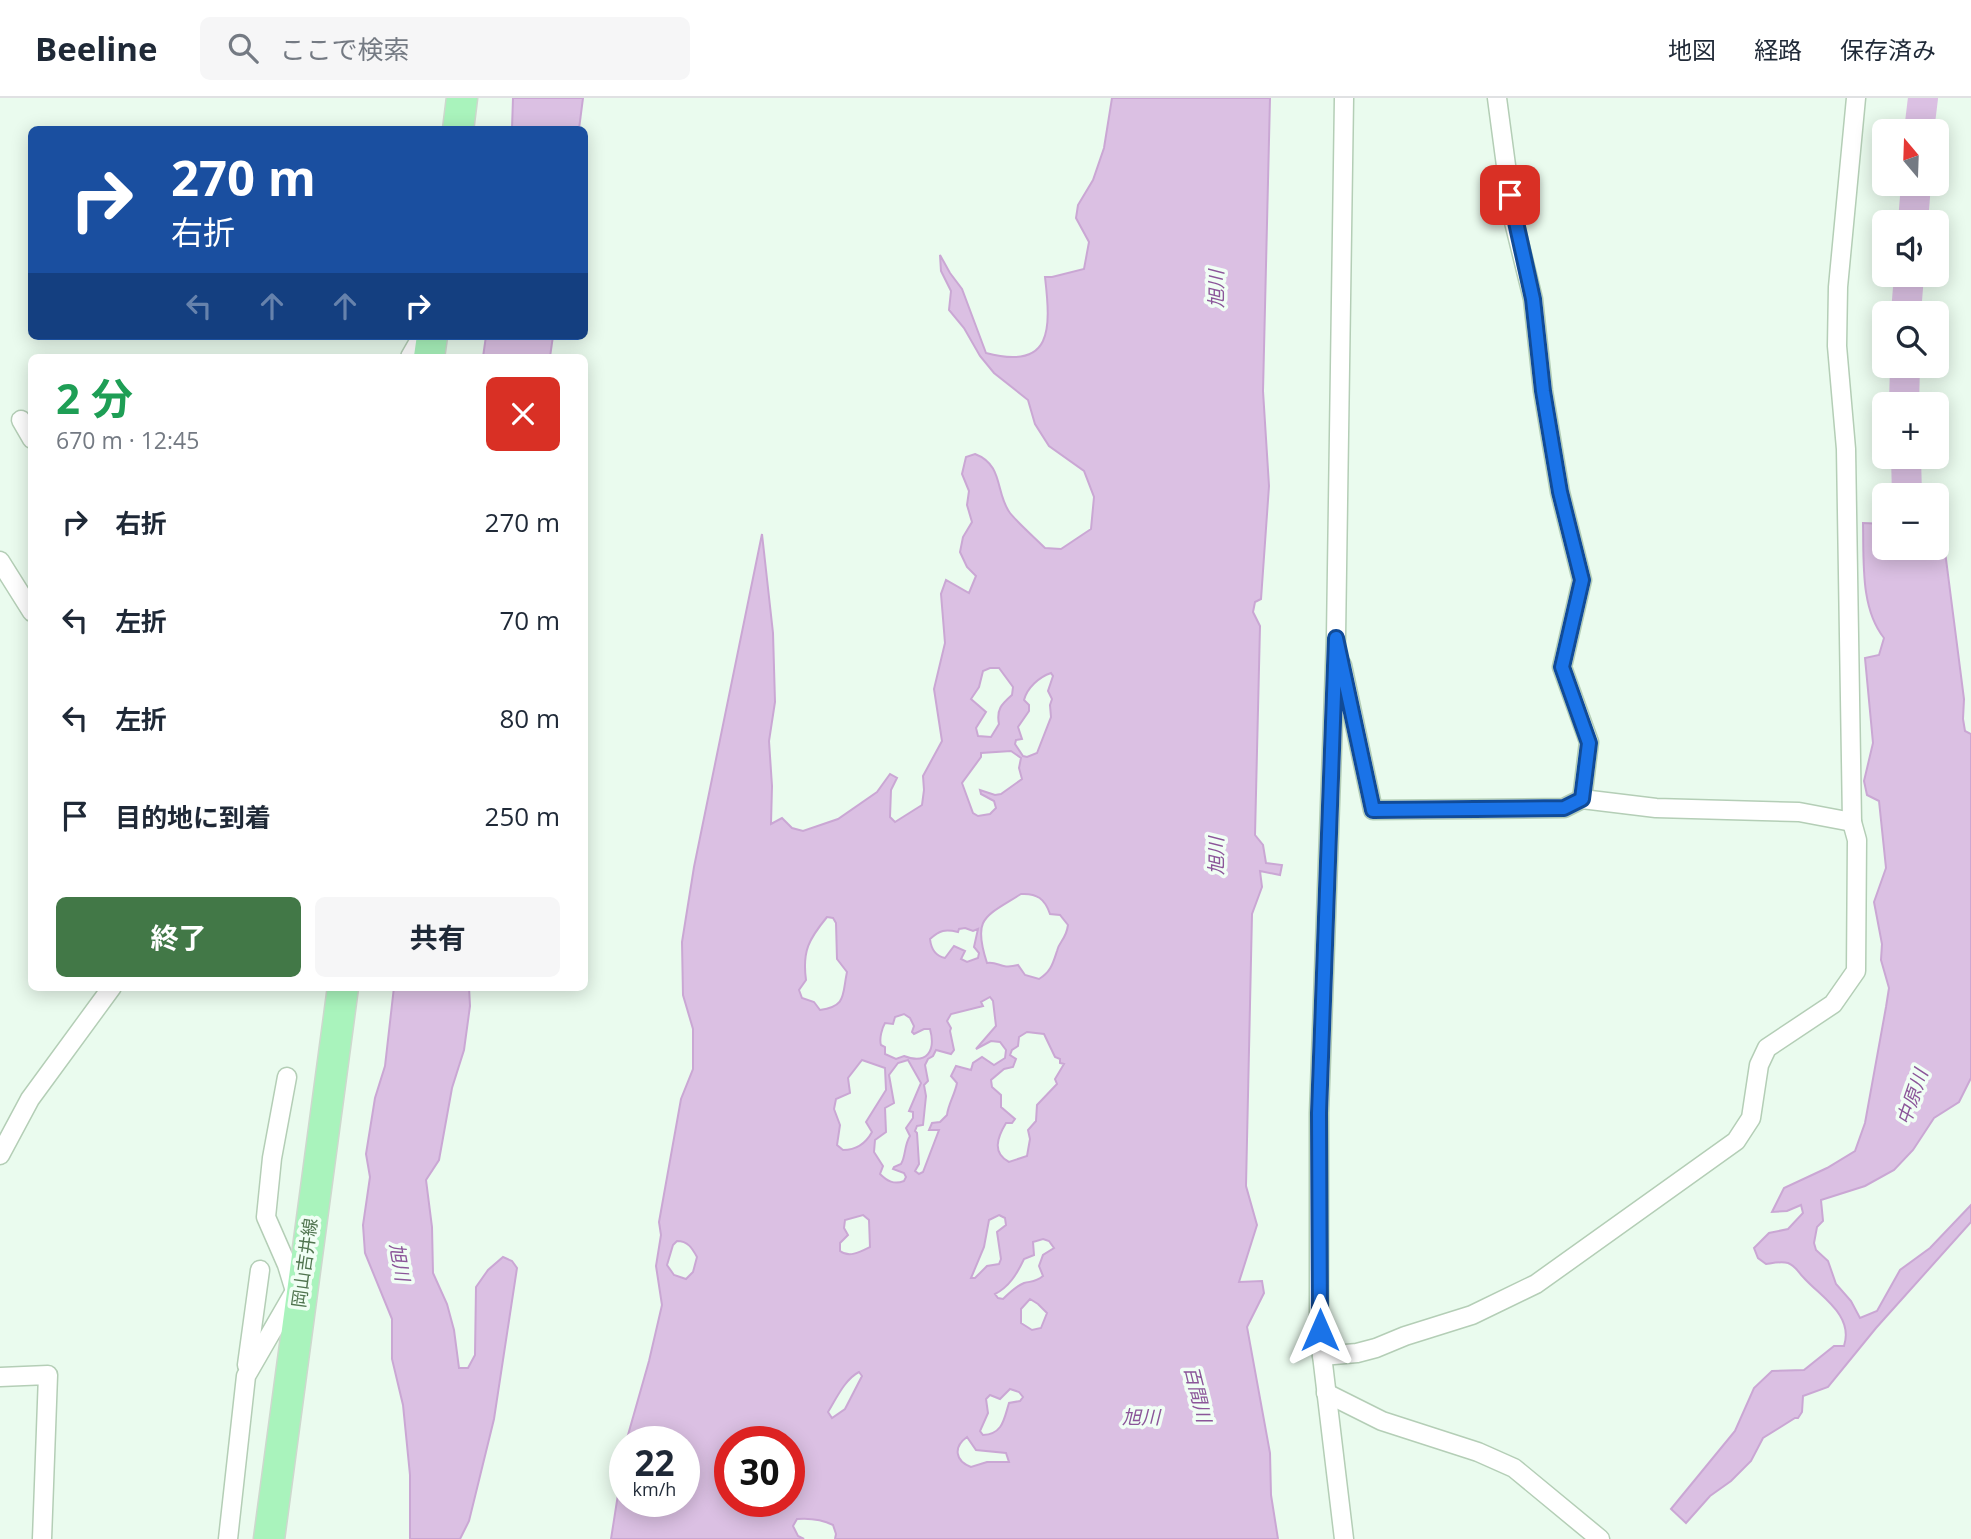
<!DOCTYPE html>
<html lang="ja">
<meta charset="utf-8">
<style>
body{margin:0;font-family:"Open Sans","Noto Sans JP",sans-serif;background:#f6f6f7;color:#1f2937;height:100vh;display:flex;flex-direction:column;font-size:26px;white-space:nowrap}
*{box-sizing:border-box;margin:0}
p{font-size:23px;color:#747a83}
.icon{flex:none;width:38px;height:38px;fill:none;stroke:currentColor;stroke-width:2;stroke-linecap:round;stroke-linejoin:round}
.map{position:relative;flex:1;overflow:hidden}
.details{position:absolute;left:28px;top:256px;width:560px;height:637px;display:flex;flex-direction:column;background:#fff;border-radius:10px;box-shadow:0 4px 18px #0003}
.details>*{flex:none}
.guide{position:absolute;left:28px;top:28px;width:560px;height:214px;border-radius:10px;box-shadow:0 4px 18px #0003;background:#1a4fa0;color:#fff;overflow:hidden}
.needle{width:46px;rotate:341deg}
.buttons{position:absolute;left:1872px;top:21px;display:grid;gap:14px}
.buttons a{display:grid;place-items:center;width:77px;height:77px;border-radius:10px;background:#fff;box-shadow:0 4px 18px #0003;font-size:35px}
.speed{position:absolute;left:609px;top:1328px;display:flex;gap:14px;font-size:35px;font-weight:700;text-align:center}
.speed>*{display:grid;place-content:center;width:91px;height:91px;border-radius:50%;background:#fff;box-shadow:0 4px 18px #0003;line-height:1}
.speed small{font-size:18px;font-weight:400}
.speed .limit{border:10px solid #d22;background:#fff;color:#111}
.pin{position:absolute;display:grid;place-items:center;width:60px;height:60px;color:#fff;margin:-30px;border-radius:14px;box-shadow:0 4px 10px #0006}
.me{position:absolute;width:77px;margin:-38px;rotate:0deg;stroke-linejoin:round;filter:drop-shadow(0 0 5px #0008)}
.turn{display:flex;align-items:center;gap:24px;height:147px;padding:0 28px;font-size:32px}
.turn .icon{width:91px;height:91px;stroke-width:2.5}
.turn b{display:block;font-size:49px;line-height:60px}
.lanes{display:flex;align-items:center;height:66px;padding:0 28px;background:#0003;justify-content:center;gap:35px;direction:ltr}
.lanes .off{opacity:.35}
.round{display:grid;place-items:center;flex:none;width:74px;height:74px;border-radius:10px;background:#f6f6f7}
.headline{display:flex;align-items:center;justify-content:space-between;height:119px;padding:0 28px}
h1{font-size:42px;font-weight:700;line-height:52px;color:#1e9e55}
.primary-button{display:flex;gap:14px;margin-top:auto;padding:14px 28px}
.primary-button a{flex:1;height:80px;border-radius:10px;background:#427847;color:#fff;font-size:28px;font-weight:700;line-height:80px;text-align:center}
.primary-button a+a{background:#f6f6f7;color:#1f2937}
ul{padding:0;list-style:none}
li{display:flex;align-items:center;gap:21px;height:98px;padding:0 28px}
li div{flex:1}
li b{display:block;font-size:26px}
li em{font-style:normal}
header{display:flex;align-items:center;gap:42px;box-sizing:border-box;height:98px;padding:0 35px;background:#fff;border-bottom:2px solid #e0e1e3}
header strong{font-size:33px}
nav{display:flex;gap:38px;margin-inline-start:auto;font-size:24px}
.search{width:490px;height:63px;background:#f6f6f7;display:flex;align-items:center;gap:18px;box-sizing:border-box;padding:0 24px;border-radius:10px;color:#747a83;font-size:26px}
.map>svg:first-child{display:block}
.water{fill:#dbc0e3;stroke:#caa7d4;stroke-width:2;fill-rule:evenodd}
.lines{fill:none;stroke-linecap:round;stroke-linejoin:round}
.river{stroke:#dbc0e3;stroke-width:30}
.minor-casing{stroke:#b4ceb6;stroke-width:21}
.primary-casing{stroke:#ced8ce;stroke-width:33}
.minor{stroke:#fff;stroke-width:18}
.primary{stroke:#a9f3bc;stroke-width:30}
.route-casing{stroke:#114b97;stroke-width:18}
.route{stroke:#1a73e8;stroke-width:12}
.labels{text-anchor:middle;stroke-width:7;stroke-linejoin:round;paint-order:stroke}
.street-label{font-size:18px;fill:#50744f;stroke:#f0fef4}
.water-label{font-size:19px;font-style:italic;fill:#8b5599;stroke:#f0fef4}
</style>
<header>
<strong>Beeline</strong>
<div class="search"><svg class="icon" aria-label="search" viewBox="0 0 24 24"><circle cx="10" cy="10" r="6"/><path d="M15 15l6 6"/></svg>ここで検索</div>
<nav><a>地図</a><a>経路</a><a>保存済み</a></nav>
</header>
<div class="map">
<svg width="1971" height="1441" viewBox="0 0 1971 1441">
<rect width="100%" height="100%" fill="#eafbee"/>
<!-- water -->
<g class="water">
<polygon points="513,0 583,0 579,31 512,31"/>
<path d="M1112,0h158l-7,293 6,95 -8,113 -6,3 -2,10 7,14 -5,209 8,10 3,18 16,2 -2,10 -20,-4 2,16 -10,27 -6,272 11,39 -18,57 23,-1 2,12 -17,34 23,126 1,42 7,44h-443l1,-5 -3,-9c-12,-6 -23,-7 -36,-6l-4,7 5,10 6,3h-193l14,-89v52h59v-60h-58l23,-81 13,-56 -6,-39 5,-31 -2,-13 22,-123 12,-30v-40l-10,-34 -1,-53 12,-75 68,-333 11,99 2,69 -6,39 3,45 -1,38 11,-6 10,10 11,3 35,-12 39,-27 13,-18 7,4 -6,12 -1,27 5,5 27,-17 2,-15 -1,-14 19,-35 -8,-52 11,-46 -4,-49 5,-14 23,13 7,-17 -9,-9 -7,-15 3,-15 9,-15 -5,-17 2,-14 -7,-17 4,-17 9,-3c29,11 20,39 35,59 7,9 26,26 35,35l16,1 30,-20 3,-32 -10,-26 -35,-25 -14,-22 -7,-24 -34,-27 -14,-17 -16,-28 -15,-18 2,-19 -10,-20 -1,-16 10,18 12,16 24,64c67,18 65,-24 59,-76h7l32,-8 5,-27 -13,-24 2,-13 15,-25 11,-32zM990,570h9l14,19 -1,8c-10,9 -16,14 -13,29l-8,13 -13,-1 -2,-8 10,-16 -15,-13 8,-12 4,-16zM1051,575l2,3 -5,15 4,8 -2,6 1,12 -14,36 -10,4 -4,-1 -8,-12 1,-4 6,-1 -4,-12 11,-16v-6l-5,-5c3,-12 15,-23 27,-27zM1011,653l10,7 -2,10 3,11 -21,15 -6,1 -15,-5 1,4 13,7 2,7 -6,6 -12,2 -5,-3 -11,-30 19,-26v-4zM1021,796c16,-1 24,5 29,20l10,1 8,10c-2,15 -9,16 -11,26 -4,12 -6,21 -18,28l-14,-4 -7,-10c-18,5 -19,-4 -31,-2 -15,-46 -2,-46 34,-69zM827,819l6,1 3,5 1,36 10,13c-5,23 0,34 -27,38l-6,-8 -12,-4 -3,-8 7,-10c-4,-29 3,-41 21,-63zM965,830l8,3 5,-2 -4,18 5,6 -1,5 -11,4 -6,-3 4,-8 -11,-5 -9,12c-10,-2 -14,-10 -15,-19 10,-9 15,-10 28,-7l1,-3zM990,899l3,4 3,25 -20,23 15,-8 9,1 6,8 -1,8 -11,7 -12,-8 -9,6 -2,7 -15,-4 -5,10 6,7c-2,11 -9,22 -10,32l-7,7 -8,1 -3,7h10l-16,42 -4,2 -4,-3 4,-7 -2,-31 -2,-2 2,-5 6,-1 3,-29 -2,-11 4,-4 -3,-16 3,-6 5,-3 3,-6 15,4 3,-4 -4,-19 1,-3 -4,-7 4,-7 32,-8 -2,-4zM904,916l6,4 4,8 -2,6 2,2 10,-5h6c6,22 -3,36 -26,27l-8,3 -11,-5v-7l-4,-2c-2,-6 1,-17 4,-22l8,1 2,-7zM1027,934l17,2 11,23 5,2v4l4,1 -9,15 2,5 -20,21 -1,16 -8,9 2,9 -3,17 -18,6c-17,-9 -12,-24 -3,-39h6l3,-4 -14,-12v-12l-9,-8 -1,-7 13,-11 9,-2 3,-8 -6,-4 2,-5 6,-4 1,-9zM862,962l23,8 1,22 -20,32 6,10c-6,11 -16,18 -29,18l-6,-5 3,-20 -6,-16 2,-10 14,-6 -2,-15zM908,962l13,23 -12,28 4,1v6l-7,10 4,8c-6,9 -4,20 -9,28l-7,3 -1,2 11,4 2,4 -2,4c-10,4 -17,0 -24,-7l3,-8 -9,-14 1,-12 11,-8 -1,-24 9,-5 -5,-28 9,-12zM863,1117l6,5 1,27c-10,5 -21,11 -30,4v-8l8,-8 -4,-7 1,-8zM999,1117l6,3 1,7 -9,7 4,27 -2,5 -12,2 -12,12h-4l13,-31 5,-27zM1043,1141l6,2 5,7 -11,7 -4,11 4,10c-7,6 -11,5 -19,7 -8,3 -15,10 -21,16l-5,-1 -3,-4c14,-7 22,-20 29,-35l10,-4 -1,-13zM677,1143c11,0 15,7 20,16l-4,15 -7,7 -12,-4 -7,-10 6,-20zM1030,1201l8,5 9,9 -6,15 -9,2 -11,-7v-14zM859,1274l3,4 -17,33 -13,9 -4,-6c8,-13 17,-33 31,-40zM1010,1291l9,3 4,5 -3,4 -11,2c-5,16 -6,31 -26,32l-3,-4 8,-18 -2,-14 4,-4 10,4zM967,1339l9,13 30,3 3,9h-22l-16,5c-16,-6 -18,-20 -4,-30zM730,1344h59v60h-59z"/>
<polygon points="486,238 553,238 550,259 483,259"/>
<path d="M1863,425l22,1v24h52v-21l5,1 22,171 -1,20 2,12 6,3v344l-12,24 -25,16 -21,32 -19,20 -29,16 -44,14 2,21 -6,6 -3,16 2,7 12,11 8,23 15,17 9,17 17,-7 23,-41 30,-22 41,-43v17l-95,106 -48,59 -25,9 -1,16 -4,6h-3l-32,20 -12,23 -20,20 -21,15 -24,27 -15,-14 64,-78 19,-43 18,-17 32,-1 30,-24h10c10,-31 -23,-49 -40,-68 -6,-6 -8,-12 -16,-15 -7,-2 -15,0 -22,1l-8,-6 -4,-10 15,-15 19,-4 15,-16 -2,-8 -14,6 -15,1 12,-24 43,-20 28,-17 10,-28 21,-116 3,-19 -8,-28 1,-16 -8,-42 12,-34 -7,-67 -12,-6 -3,-14 9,-38 -8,-85 14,-3 5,-17c-24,-30 -20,-78 -21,-115z"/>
<polygon points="394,889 469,889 470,908 464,952 452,990 439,1062 426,1082 432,1129 433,1175 447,1206 454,1232 459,1270 468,1270 475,1257 476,1189 488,1172 503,1159 512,1163 517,1170 494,1321 469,1423 460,1441 410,1441 410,1377 403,1307 392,1261 392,1221 365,1155 363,1127 370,1079 366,1056 375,1000 385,968"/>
</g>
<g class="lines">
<!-- river -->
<g class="river">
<polyline points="1919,33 1923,0"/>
<polyline points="1913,124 1916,86"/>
<polyline points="1906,215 1909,177"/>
<polyline points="1904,306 1905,268"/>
<polyline points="1906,359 1907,397"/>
</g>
<!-- minor casing -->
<g class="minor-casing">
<g id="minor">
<polyline points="1344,0 1336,539 1319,1015 1319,1232 1344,1441"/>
<polyline points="1497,0 1513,120 1533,201 1543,293 1560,394 1582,482 1562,569 1589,644 1582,701"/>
<polyline points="410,259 422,238"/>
<polyline points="21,322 32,341"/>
<polyline points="0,463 32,514"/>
<polyline points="1342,567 1373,712 1564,710 1582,701 1656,710 1799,714 1852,724"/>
<polyline points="287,979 272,1060 266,1119 287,1167 295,1193"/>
<polyline points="0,1057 30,1001 112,889"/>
<polyline points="1322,1258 1357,1255 1376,1250 1405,1238 1472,1217 1536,1186 1736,1043 1751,1020 1759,967 1767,950 1833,906 1856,873 1857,742 1852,724 1846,351 1837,248 1838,189 1856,0"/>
<polyline points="247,1267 260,1172"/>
<polyline points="0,1279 48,1277 42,1441"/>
<polyline points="1326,1295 1382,1323 1478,1354 1514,1370 1600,1441"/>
<polyline points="228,1441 246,1278 295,1193 299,1194"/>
</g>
</g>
<!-- primary casing -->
<g class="primary-casing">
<g id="primary">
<polyline points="458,32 462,0"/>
<polyline points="429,259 432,238"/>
<polyline points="269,1441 343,889"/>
</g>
</g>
<!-- minor -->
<use href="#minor" class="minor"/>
<!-- primary -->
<use href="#primary" class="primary"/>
</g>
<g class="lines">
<!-- route casing -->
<g class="route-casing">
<polyline id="route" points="1320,1232 1319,1015 1336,540 1373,712 1564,710 1582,701 1589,645 1562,569 1582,482 1560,394 1543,293 1533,201 1510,97"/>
</g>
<!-- route -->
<use href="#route" class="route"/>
</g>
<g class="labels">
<!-- street labels -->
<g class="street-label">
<text transform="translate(305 1165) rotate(-82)" y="6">岡山吉井線</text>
</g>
<!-- water labels -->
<g class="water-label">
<text transform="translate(1216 191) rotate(-90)" y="7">旭川</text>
<text transform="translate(1216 758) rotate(-90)" y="7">旭川</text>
<text transform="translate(1912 999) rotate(-71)" y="7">中原川</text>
<text transform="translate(400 1164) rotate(80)" y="7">旭川</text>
<text transform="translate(1198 1296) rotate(76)" y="7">百間川</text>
<text x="1141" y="1326">旭川</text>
</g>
</g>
</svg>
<div class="buttons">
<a><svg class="needle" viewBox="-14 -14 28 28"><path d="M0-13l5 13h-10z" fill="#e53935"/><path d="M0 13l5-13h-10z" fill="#747a83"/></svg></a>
<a><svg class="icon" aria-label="sound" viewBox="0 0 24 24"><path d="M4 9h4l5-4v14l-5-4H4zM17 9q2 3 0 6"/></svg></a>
<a><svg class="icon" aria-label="search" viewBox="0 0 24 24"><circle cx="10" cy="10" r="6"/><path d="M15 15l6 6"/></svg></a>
<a>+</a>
<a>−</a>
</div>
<div class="speed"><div>22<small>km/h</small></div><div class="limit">30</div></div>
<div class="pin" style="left:1510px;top:97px;background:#d93025"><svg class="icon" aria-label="arrive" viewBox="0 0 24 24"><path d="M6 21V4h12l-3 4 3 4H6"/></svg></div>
<svg class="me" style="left:1320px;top:1232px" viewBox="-20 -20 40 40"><path d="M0-17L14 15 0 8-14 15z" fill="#1a73e8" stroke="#fff" stroke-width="4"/></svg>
<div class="guide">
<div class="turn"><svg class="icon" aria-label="right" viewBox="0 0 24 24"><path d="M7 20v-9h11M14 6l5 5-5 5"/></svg><div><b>270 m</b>右折</div></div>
<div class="lanes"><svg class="icon off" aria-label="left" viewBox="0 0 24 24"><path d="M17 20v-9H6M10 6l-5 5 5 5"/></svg><svg class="icon off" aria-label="ahead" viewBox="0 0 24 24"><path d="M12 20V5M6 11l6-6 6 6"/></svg><svg class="icon off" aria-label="ahead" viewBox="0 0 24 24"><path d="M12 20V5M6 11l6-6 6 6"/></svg><svg class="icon" aria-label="right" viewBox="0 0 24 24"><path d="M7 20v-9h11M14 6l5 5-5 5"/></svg></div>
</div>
<section class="details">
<div class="headline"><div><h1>2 分</h1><p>670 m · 12:45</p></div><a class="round" style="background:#d93025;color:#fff"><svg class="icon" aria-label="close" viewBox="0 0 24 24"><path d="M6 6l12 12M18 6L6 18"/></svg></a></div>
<ul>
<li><svg class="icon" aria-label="right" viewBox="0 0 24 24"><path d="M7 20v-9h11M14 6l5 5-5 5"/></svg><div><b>右折</b></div><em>270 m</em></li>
<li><svg class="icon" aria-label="left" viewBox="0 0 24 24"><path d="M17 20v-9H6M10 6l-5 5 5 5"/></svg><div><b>左折</b></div><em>70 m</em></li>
<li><svg class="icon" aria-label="left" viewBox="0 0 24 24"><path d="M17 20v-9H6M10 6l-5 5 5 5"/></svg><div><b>左折</b></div><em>80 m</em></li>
<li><svg class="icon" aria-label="arrive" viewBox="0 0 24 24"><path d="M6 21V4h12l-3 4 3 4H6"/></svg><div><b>目的地に到着</b></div><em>250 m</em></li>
</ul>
<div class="primary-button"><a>終了</a><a>共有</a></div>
</section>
</div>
